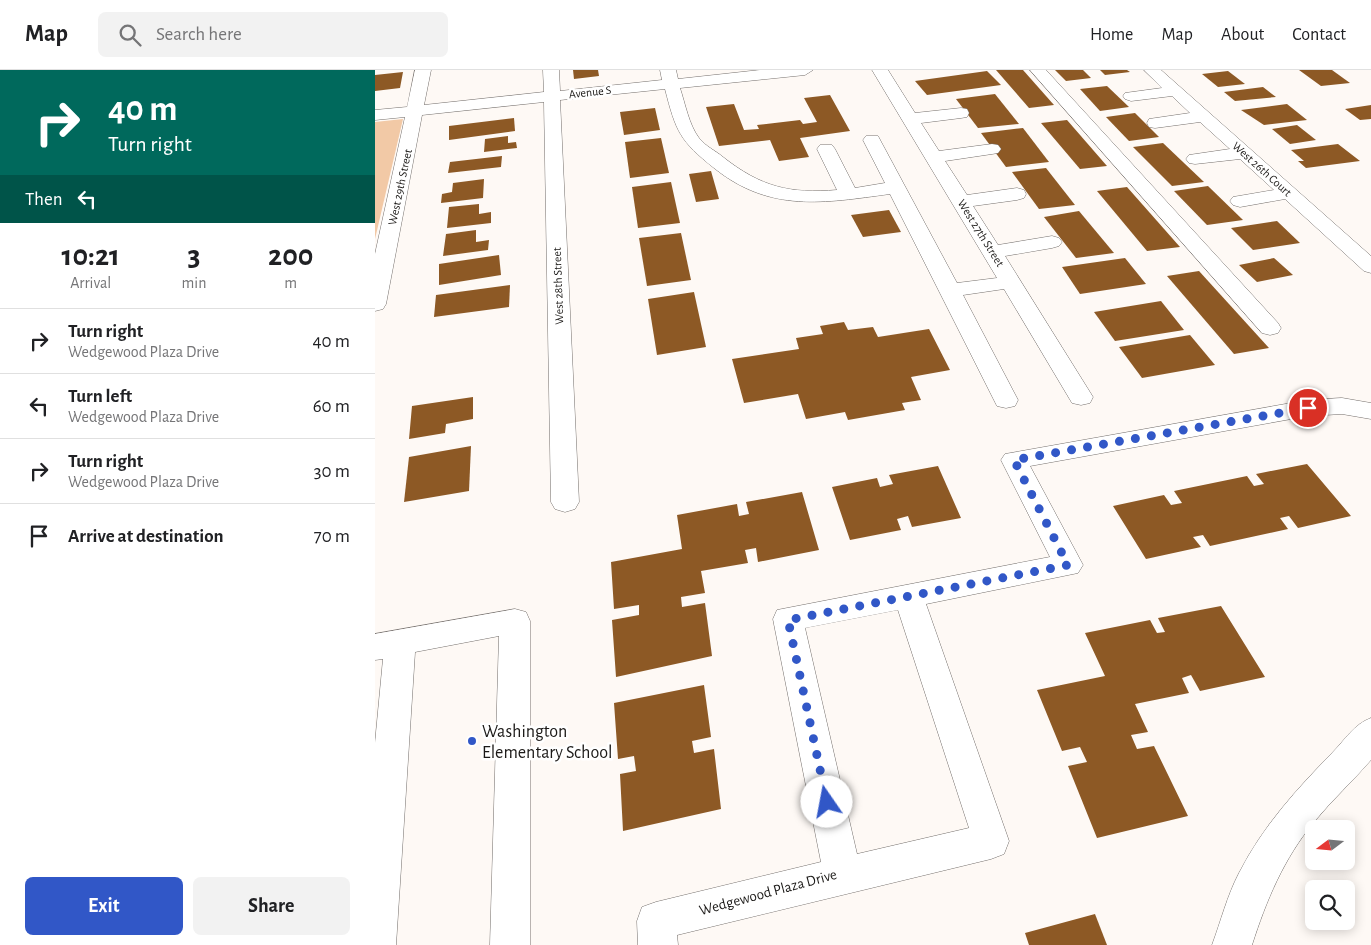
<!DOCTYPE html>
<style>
body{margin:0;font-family:"Alegreya Sans",sans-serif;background:#f2f2f2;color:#202124;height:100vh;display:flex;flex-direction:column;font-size:19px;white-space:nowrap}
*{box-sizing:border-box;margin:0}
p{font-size:16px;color:#757577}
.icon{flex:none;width:28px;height:28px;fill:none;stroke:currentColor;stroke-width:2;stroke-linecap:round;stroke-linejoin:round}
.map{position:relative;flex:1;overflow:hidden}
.panel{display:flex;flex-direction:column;background:#fff;width:375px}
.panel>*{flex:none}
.guide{background:#00695c;color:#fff;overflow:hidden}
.needle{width:32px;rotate:254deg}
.controls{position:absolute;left:930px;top:750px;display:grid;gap:10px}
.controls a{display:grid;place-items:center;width:50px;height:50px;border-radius:8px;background:#fff;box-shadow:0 2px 12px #0003;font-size:25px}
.pin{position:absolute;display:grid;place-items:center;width:42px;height:42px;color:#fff;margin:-21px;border:2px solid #fff;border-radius:50%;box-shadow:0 1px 5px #0007}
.me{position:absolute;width:55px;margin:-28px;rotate:348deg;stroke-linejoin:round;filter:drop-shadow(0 0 4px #0008)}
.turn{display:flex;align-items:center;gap:18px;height:105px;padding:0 25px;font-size:22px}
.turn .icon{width:65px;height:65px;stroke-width:2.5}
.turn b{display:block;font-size:35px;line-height:42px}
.then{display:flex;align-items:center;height:48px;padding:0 25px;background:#0003;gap:10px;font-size:19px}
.eta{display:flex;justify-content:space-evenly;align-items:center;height:85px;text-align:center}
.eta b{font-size:30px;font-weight:700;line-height:35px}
.action{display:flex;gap:10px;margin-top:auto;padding:10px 25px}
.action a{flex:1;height:58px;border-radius:8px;background:#3157c7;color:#fff;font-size:20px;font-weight:700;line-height:58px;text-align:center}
.action a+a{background:#f2f2f2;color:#202124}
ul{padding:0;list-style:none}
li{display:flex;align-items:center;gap:15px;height:65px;padding:0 25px;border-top:1px solid #e0e0e0}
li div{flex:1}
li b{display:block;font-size:19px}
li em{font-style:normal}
header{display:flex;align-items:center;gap:30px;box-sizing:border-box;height:70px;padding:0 25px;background:#fff;border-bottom:1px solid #e0e0e0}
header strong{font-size:24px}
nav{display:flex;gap:28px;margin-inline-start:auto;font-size:18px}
.search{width:350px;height:45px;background:#f2f2f2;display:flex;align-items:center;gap:12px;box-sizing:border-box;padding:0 18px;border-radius:8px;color:#757577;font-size:19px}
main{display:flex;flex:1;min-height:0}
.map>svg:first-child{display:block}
.green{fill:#f2c9a6}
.building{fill:#8d5925}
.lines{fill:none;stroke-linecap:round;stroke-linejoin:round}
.minor-casing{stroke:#746f6c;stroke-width:1}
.minor{fill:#fff;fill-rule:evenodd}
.route{stroke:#3157c7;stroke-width:9;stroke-dasharray:0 16.2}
.poi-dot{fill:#3157c7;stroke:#fff;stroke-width:2}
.labels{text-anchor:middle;stroke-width:5;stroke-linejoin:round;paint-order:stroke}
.far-street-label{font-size:12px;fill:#1b1917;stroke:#fff}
.street-label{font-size:15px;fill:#1b1917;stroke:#fff}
.near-poi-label{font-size:18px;fill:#1b1917;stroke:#fff;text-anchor:start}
</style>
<header>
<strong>Map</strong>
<div class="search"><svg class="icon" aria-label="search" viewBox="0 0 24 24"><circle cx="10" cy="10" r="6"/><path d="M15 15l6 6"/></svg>Search here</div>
<nav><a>Home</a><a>Map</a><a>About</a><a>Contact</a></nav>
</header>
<main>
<section class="panel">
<div class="guide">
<div class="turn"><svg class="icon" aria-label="right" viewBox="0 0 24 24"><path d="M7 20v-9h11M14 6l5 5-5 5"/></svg><div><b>40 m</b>Turn right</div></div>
<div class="then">Then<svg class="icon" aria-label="left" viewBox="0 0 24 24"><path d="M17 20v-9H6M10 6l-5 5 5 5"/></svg></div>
</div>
<div class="eta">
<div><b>10:21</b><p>Arrival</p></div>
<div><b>3</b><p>min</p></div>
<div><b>200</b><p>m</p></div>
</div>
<ul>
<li><svg class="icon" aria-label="right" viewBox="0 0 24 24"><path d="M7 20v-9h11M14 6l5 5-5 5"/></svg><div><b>Turn right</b><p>Wedgewood Plaza Drive</p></div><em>40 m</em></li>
<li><svg class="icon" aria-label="left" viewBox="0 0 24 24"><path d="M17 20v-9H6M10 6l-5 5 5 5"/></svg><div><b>Turn left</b><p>Wedgewood Plaza Drive</p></div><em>60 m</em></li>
<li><svg class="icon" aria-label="right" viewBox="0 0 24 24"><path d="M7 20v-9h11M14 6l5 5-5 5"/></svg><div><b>Turn right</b><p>Wedgewood Plaza Drive</p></div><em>30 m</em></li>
<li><svg class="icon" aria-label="arrive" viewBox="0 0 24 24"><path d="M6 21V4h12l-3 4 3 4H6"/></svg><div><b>Arrive at destination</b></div><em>70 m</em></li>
</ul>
<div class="action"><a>Exit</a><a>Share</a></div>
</section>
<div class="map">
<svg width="996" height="875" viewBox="0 0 996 875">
<rect width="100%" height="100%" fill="#fef9f5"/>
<!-- green -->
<polygon class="green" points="28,49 0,169 0,52"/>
<!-- building -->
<g class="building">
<polygon points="198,0 223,0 224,6 199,9"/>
<polygon points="621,0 648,0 679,35 654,38"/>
<polygon points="680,0 708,0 716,8 691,11"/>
<polygon points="725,0 752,0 755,2 730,5"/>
<polygon points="924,0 957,0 975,13 946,16"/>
<polygon points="612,1 626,15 552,25 540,11"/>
<polygon points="853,1 870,14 843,17 827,4"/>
<polygon points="28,2 25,18 0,21 0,5"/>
<polygon points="732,16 754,37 725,41 705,19"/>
<polygon points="888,17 901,27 860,31 849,22"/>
<polygon points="620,24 644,54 603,58 581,29"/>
<polygon points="455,25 475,61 425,68 434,87 404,91 395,70 344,76 331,37 359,34 369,60 384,59 382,55 425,50 428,54 442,52 429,28"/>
<polygon points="912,34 932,50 889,55 866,40"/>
<polygon points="996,35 996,49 985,50 970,39"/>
<polygon points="280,38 285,60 249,65 245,42"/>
<polygon points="760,43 784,67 754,71 731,47"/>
<polygon points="139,48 140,61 74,70 74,56"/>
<polygon points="692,50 732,96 705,99 666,53"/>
<polygon points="922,55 941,70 915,74 897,59"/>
<polygon points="648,58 674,92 631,97 606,63"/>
<polygon points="133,66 133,73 141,72 142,78 109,82 110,69"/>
<polygon points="286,68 294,103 255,108 250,72"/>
<polygon points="788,73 829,112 797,116 758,77"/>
<polygon points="963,74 985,91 931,98 923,91 929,91 916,80"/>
<polygon points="127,86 126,97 73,103 75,92"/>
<polygon points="671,98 700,135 664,139 637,102"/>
<polygon points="336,101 344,129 321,132 314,104"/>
<polygon points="109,109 108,128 66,133 67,124 77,122 78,113"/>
<polygon points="296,112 305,153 263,158 257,117"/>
<polygon points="833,116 868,150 832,155 799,121"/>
<polygon points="752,117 805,177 772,181 722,121"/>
<polygon points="104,134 104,144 116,142 116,153 72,158 74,137"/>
<polygon points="514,140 526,162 488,167 476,145"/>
<polygon points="704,141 739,183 701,188 669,147"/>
<polygon points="902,151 925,173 878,180 856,158"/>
<polygon points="101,160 101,172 114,170 113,180 68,186 71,164"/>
<polygon points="306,163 316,210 272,216 264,168"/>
<polygon points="124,185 126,205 64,215 64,194"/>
<polygon points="750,188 771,214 705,224 687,197"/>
<polygon points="899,188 918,205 882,212 864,195"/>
<polygon points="824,201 894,278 859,284 792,206"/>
<polygon points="135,215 134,237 59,247 61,225"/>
<polygon points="319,222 331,277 282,285 273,229"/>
<polygon points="786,231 809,260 740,271 719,242"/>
<polygon points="469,252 473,260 498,257 503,267 554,259 575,300 536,307 546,330 527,333 530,340 473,350 470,342 431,349 423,324 369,333 357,289 424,279 421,268 448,264 445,256"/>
<polygon points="815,265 840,295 767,308 744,277"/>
<polygon points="98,327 98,349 71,354 70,363 34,369 37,336"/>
<polygon points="96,376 94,421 29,432 34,387"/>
<polygon points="932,394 976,446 923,458 914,446 905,448 913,459 835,476 828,465 818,467 826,477 771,489 738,436 789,425 796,435 807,433 799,421 872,406 879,416 889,414 881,404"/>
<polygon points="563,396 586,448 537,457 533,446 522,449 526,460 475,470 457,417 502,408 505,417 518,414 514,405"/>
<polygon points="427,422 444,480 383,492 381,478 370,480 373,493 326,501 330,523 306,527 307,537 330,533 337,586 241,607 237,550 264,545 264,535 239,539 236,492 307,479 302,445 362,434 364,446 374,444 371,432"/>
<polygon points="846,536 890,607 825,621 816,605 807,608 814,623 760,634 773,662 756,665 762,679 779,676 813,746 722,768 693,696 712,692 705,677 687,681 662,620 730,606 710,563 775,550 782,563 790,562 783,548"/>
<polygon points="329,615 336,667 317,671 319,683 339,679 346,739 248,761 245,704 261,701 259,686 243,689 239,633"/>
<polygon points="720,844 732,875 654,875 650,863"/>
</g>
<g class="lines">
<!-- minor casing -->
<g class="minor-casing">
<g id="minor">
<path d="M40,0h16l-7,35 120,-13 -1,-22h16l1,21 102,-11 -2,-10h16l2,9 82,-9h53l-8,5 -125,13c5,15 9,37 19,50 6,8 17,13 24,19 38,30 67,37 114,33l-20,-41 3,-4h12l3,4 20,39 30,-5 -22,-43 3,-4h12l79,147 40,-5 -125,-208h16l27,43 46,-5 6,1 2,4 -2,4 -6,1 -40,5 18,28 53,-7 6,1 3,4 -3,4 -6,1 -47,7 22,34 50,-7 7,2 2,4 -2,4 -7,2 -44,6 25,39 54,-9 7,2 3,4 -3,4 -7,2 -47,8 88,141 -3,6 -9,2 -9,-2 -68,-114 -41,6 55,105 -3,6 -9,2 -9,-2 -107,-212c-66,9 -120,19 -176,-26 -34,-27 -38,-36 -49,-79l-105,11 19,402 -4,7 -10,3 -10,-3 -4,-7 -7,-400 -122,13 -36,189 -3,5 -8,2v-57l30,-137 -30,3v-10l32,-3z"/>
<polygon points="655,0 671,0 903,253 906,258 903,263 895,265 887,263"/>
<polygon points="769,0 786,0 996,186 996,203 989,201 910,129 865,137 858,135 855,131 858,127 899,120 865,89 820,94 814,93 811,89 814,85 855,79 825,52 780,58 774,57 772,53 774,49 815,43 797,26 756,31 750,29 748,26 750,23 787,18"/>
<path d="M967,328l29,5v16l-29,-5 -34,2 -278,50 53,99 -5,8 -152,31 83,237 -5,13 -13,5 -314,76 1,10h-40l-1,-24 5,-14 14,-5 165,-40 -48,-243 4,-9 273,-53 -49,-97 4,-6 303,-54zM523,540l71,218 -112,26 -52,-226z"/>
<polygon points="140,539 151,542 155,551 155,875 115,875 124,566 40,582 21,875 0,875 0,673 8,589 0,590 0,564"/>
<path d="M996,648v42c-18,21 -39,40 -57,62 -30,36 -48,79 -62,123h-40c9,-24 15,-49 27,-72 24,-47 57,-83 93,-120 13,-13 22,-29 39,-35z"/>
</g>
</g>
<!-- minor -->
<use href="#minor" class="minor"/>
</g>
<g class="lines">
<!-- route -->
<polyline class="route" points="452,732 413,550 693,495 639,390 933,338"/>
</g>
<!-- markers -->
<circle class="poi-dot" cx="97" cy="671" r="5"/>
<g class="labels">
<!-- far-street labels -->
<g class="far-street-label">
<text transform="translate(215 22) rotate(-6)" y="4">Avenue S</text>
<text transform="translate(887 99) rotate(42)" y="4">West 26th Court</text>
<text transform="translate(25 117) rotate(-78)" y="4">West 29th Street</text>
<text transform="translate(606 163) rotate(58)" y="4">West 27th Street</text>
<text transform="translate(183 216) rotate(-92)" y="4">West 28th Street</text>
</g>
<!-- street labels -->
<g class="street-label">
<text transform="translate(393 822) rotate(-15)" y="5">Wedgewood Plaza Drive</text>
</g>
<!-- near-poi labels -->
<g class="near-poi-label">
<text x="107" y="667">Washington<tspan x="107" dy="21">Elementary School</tspan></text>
</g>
</g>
</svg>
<div class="controls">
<a><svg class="needle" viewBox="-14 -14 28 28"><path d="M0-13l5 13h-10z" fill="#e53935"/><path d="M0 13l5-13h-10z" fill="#757577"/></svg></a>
<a><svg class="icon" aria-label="search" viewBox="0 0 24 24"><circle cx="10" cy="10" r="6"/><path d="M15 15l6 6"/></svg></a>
</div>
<div class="pin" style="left:933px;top:338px;background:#d93025"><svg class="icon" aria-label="arrive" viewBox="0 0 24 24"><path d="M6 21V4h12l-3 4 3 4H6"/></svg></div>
<svg class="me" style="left:452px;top:732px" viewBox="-20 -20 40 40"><circle r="19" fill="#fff"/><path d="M0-13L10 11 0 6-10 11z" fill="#3157c7"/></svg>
</div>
</main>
